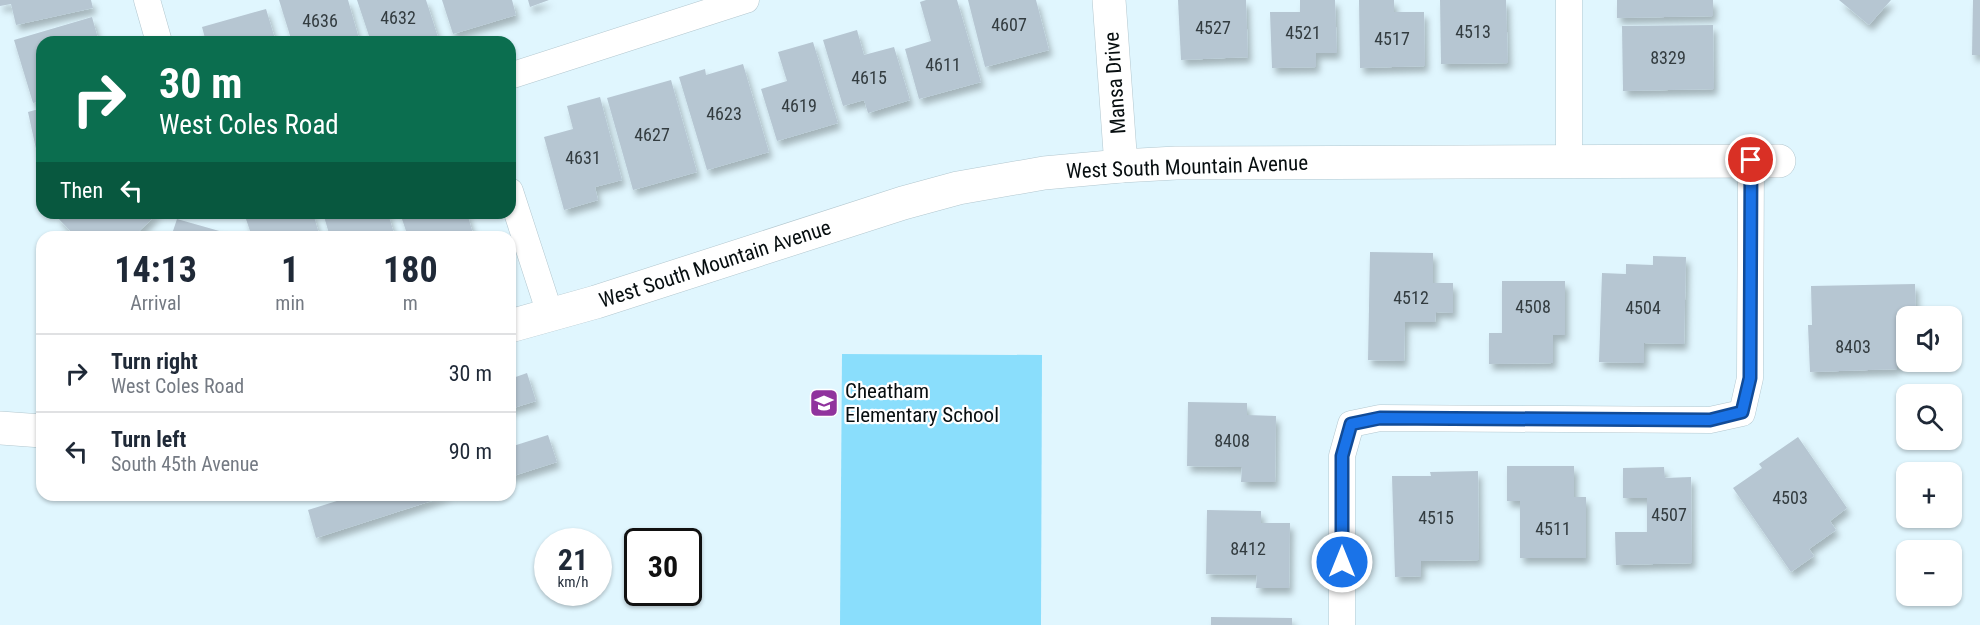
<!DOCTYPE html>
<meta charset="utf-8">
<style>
body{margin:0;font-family:"Roboto Condensed",sans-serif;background:#f2f2f3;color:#1f2937;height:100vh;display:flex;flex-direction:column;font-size:22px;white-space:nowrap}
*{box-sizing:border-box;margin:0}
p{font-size:20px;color:#747a83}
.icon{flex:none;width:33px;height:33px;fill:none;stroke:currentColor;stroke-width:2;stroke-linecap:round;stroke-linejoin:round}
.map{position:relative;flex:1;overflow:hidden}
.side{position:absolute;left:36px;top:231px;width:480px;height:270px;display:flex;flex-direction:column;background:#fff;border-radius:18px;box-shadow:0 2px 4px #0004}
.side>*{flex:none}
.top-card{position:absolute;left:36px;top:36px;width:480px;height:183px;border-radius:18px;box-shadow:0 2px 4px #0004;background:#0b6e4f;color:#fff;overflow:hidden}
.controls{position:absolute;left:1896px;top:306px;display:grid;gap:12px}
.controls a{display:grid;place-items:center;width:66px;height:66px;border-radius:12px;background:#fff;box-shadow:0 2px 4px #0004;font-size:30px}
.speed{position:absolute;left:534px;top:528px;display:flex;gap:12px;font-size:30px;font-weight:700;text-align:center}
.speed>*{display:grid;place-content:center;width:78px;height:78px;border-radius:50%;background:#fff;box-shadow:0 2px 4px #0004;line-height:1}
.speed small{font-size:15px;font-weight:400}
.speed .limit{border:3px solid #111;border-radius:9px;background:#fff;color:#111}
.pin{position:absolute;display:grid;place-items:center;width:51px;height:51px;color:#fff;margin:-26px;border:3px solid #fff;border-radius:50%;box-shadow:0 2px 6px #0007}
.me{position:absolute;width:66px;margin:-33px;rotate:0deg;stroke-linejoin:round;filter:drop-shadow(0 0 4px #0008)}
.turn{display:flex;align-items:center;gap:21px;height:126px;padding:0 24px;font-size:27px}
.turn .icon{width:78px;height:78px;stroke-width:2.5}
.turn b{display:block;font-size:42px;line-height:51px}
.then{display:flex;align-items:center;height:57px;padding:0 24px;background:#0003;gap:12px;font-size:22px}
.eta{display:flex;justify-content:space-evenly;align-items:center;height:102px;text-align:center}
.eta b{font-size:36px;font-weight:700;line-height:42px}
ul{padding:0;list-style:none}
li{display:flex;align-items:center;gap:18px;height:78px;padding:0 24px;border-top:2px solid #e0e1e3}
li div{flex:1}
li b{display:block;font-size:22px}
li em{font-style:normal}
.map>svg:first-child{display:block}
.green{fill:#8adefc}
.building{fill:#b6c6d2;filter:url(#shadow)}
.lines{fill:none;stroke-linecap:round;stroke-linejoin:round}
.street-casing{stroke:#b2c7cf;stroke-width:27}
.secondary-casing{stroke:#b2c7cf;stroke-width:34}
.street{stroke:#fff;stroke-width:26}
.secondary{stroke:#fff;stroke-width:33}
.route-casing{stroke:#114b97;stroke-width:15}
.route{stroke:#1a73e8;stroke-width:10}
.labels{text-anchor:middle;stroke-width:4.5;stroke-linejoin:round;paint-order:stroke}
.number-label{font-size:18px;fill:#333c40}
.street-label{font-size:21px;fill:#070e10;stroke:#fff}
.poi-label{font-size:21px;fill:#070e10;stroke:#fff;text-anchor:start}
</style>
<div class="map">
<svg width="1980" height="625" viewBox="0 0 1980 625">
<defs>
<filter id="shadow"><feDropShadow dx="3.5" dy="6" stdDeviation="3" flood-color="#0004"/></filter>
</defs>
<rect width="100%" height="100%" fill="#e0f6fe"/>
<!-- green -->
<polygon class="green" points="842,354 1042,355 1041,625 840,625"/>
<!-- building -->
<g class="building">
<polygon points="0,0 91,0 93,8 16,25 11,4 0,6"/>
<polygon points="279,0 348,0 360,42 292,42"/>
<polygon points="357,0 426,0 438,37 421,42 371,42"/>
<polygon points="442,0 512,0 516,15 453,34"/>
<polygon points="528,0 549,0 530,7"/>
<polygon points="926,0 957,0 981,82 919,99 905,49 931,41 920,2"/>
<polygon points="968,0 1036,0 1049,50 985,67"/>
<polygon points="1178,0 1246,0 1248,57 1181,60"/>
<polygon points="1300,0 1335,0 1337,53 1316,53 1316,67 1272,68 1270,12 1300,12"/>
<polygon points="1359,0 1394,0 1394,12 1424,12 1425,66 1360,68"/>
<polygon points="1440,0 1506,0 1508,63 1441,64"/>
<polygon points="1617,0 1713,0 1713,16 1617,18"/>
<polygon points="1839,0 1891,0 1869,25"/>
<polygon points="1973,0 1980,0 1980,55 1972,55"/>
<polygon points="266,9 276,42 206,42 202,27"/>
<polygon points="92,17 99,42 42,42 42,101 33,103 14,40"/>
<polygon points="1713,25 1714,89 1623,91 1622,26"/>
<polygon points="857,30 864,55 894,47 910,100 868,113 864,100 843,106 823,40"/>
<polygon points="813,42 838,123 777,141 761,89 787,81 778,52"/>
<polygon points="743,64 769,152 707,170 679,77 705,69 706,75"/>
<polygon points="671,80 697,172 633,190 607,98"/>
<polygon points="600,97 622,180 595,187 598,200 564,210 544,137 573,129 567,106"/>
<polygon points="42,108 42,171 41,172 28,112"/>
<polygon points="61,213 158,213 133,237 76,237 57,217"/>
<polygon points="254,213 313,213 320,237 252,237 245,216"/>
<polygon points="323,213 388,213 395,237 330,237"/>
<polygon points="400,213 467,213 474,237 408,237"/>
<polygon points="177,219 237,236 237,237 171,237"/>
<polygon points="1370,252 1433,253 1433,283 1453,283 1453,313 1436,312 1435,322 1405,322 1404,361 1368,360"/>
<polygon points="1653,256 1686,257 1684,344 1644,343 1644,363 1599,362 1602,273 1626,274 1626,264 1653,265"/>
<polygon points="1502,281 1565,281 1565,335 1553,335 1553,363 1489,364 1489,333 1502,333"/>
<polygon points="1915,284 1916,313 1896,314 1897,369 1810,372 1808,325 1812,325 1811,286"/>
<polygon points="527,373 536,401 510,409 510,379"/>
<polygon points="1188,402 1247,403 1247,415 1276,416 1275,482 1241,482 1242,467 1187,466"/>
<polygon points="548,435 557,462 510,477 510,447"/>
<polygon points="1798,437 1847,508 1830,521 1836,530 1809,549 1814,556 1791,572 1733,488 1762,468 1759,464"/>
<polygon points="1507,466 1574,466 1574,497 1586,497 1586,558 1520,558 1520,501 1507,501"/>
<polygon points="1664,467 1665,478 1691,477 1692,563 1616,565 1615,532 1647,532 1647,498 1623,498 1623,468"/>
<polygon points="1478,471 1479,560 1421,561 1421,576 1395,577 1392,476 1431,476 1430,472"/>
<polygon points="356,495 450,495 316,538 308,510"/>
<polygon points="1207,510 1261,511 1261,523 1290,523 1289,588 1256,588 1257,575 1206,574"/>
<polygon points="1211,617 1292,618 1292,625 1211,625"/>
</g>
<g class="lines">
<!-- street casing -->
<g class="street-casing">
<g id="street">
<polyline points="147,0 159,42"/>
<polyline points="1569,0 1569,161"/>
<polyline points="510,76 746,0"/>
<polyline points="510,191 550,314"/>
<polyline points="1342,625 1342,456 1351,424 1380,418 1710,420 1742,413 1750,378 1751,160"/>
</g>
</g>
<!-- secondary casing -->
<g class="secondary-casing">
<g id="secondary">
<polyline points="1109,0 1121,166"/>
<polyline points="510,326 596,302 903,203 958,188 1044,173 1121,166 1176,163 1779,161"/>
<polyline points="0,428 42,431"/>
</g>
</g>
<!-- street -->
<use href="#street" class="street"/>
<!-- secondary -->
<use href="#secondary" class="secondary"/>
</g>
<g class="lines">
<!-- route casing -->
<g class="route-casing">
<polyline id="route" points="1342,562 1342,456 1351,424 1380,418 1710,420 1742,412 1750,378 1751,160"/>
</g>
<!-- route -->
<use href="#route" class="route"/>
</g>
<!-- icons -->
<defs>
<g id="school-square" transform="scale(1.5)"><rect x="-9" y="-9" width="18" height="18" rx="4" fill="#90339d" stroke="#fff"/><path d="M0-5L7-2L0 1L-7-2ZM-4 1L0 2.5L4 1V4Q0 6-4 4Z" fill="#fff"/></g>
</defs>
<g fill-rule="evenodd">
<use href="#school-square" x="824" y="403"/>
</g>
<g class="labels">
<!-- number labels -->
<g class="number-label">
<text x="398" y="24">4632</text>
<text x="320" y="27">4636</text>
<text x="1009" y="31">4607</text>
<text x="1213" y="34">4527</text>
<text x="1473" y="38">4513</text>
<text x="1303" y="39">4521</text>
<text x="1392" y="45">4517</text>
<text x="1668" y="64">8329</text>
<text x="943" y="71">4611</text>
<text x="869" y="84">4615</text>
<text x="799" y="112">4619</text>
<text x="724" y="120">4623</text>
<text x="652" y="141">4627</text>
<text x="583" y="164">4631</text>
<text x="1411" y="304">4512</text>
<text x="1533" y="313">4508</text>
<text x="1643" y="314">4504</text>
<text x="1853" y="353">8403</text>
<text x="1232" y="447">8408</text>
<text x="1790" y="504">4503</text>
<text x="1669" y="521">4507</text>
<text x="1436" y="524">4515</text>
<text x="1553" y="535">4511</text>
<text x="1248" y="555">8412</text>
</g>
<!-- street labels -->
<g class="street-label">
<text transform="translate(1115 83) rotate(-94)" y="7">Mansa Drive</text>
<text transform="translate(1187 167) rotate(-2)" y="7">West South Mountain Avenue</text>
<text transform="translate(715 264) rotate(-18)" y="7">West South Mountain Avenue</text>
</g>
<!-- poi labels -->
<g class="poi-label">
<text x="845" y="398">Cheatham<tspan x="845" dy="24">Elementary School</tspan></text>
</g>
</g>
</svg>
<div class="controls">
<a><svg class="icon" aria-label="sound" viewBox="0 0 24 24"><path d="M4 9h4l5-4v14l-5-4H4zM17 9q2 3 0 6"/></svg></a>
<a><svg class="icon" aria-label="search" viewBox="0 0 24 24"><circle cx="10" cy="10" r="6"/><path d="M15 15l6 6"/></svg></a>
<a>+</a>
<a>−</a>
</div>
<div class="speed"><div>21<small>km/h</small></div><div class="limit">30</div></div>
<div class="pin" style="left:1751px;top:160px;background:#d93025"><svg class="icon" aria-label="arrive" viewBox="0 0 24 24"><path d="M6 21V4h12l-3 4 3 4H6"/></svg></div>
<svg class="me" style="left:1342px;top:562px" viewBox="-20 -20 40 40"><circle r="17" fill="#1a73e8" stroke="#fff" stroke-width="3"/><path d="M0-11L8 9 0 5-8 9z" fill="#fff"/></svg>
<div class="top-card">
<div class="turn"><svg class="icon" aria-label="right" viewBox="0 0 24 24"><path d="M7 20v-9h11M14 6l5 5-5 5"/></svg><div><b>30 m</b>West Coles Road</div></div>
<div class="then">Then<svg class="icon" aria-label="left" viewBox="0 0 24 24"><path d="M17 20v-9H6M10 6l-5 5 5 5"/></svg></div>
</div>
<section class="side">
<div class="eta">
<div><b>14:13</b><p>Arrival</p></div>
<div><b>1</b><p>min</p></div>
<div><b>180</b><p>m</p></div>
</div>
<ul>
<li><svg class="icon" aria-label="right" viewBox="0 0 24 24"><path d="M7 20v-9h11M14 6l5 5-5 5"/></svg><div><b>Turn right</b><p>West Coles Road</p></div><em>30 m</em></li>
<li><svg class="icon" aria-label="left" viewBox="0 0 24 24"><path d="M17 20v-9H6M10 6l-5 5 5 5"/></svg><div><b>Turn left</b><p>South 45th Avenue</p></div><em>90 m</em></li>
</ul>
</section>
</div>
